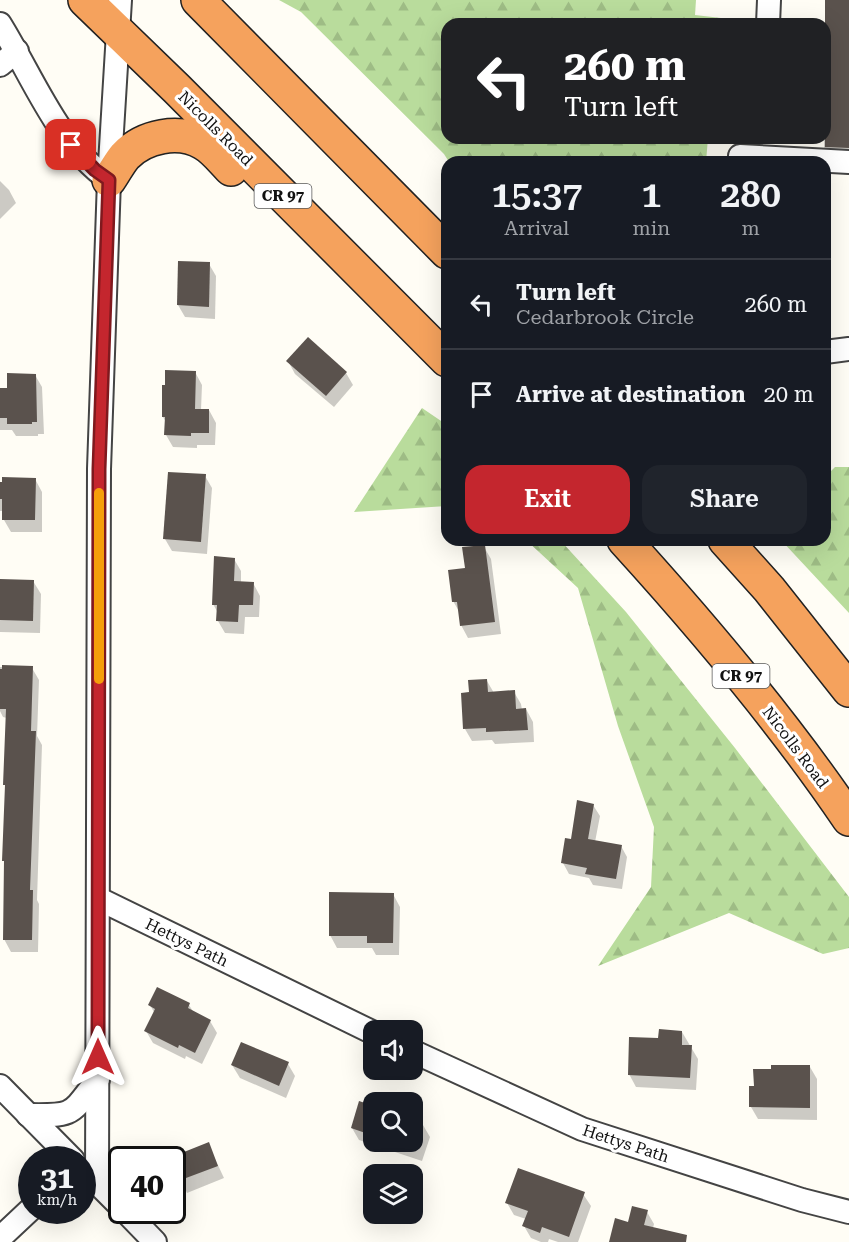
<!DOCTYPE html>
<style>
body{margin:0;font-family:"Roboto Serif",serif;background:#20242c;color:#f1f3f6;height:100vh;display:flex;flex-direction:column;font-size:22px;white-space:nowrap}
*{box-sizing:border-box;margin:0}
p{font-size:20px;color:#9ea1a6}
.icon{flex:none;width:33px;height:33px;fill:none;stroke:currentColor;stroke-width:2;stroke-linecap:round;stroke-linejoin:round}
.map{position:relative;flex:1;overflow:hidden}
.panel{position:absolute;left:441px;top:156px;width:390px;height:390px;display:flex;flex-direction:column;background:#171b24;border-radius:18px;box-shadow:0 6px 24px #0002}
.panel>*{flex:none}
.banner{position:absolute;left:441px;top:18px;width:390px;height:126px;border-radius:18px;box-shadow:0 6px 24px #0002;background:#202124;color:#fff;overflow:hidden}
.tools{position:absolute;left:363px;top:1020px;display:grid;gap:12px}
.tools a{display:grid;place-items:center;width:60px;height:60px;border-radius:12px;background:#171b24;box-shadow:0 6px 24px #0002;font-size:30px}
.speed{position:absolute;left:18px;top:1146px;display:flex;gap:12px;font-size:30px;font-weight:700;text-align:center}
.speed>*{display:grid;place-content:center;width:78px;height:78px;border-radius:50%;background:#171b24;box-shadow:0 6px 24px #0002;line-height:1}
.speed small{font-size:15px;font-weight:400}
.speed .limit{border:3px solid #111;border-radius:9px;background:#fff;color:#111}
.pin{position:absolute;display:grid;place-items:center;width:51px;height:51px;color:#fff;margin:-26px;border-radius:12px;box-shadow:0 3px 9px #0006}
.me{position:absolute;width:66px;margin:-33px;rotate:0deg;stroke-linejoin:round;filter:drop-shadow(0 0 4px #0008)}
.turn{display:flex;align-items:center;gap:21px;height:126px;padding:0 24px;font-size:27px}
.turn .icon{width:78px;height:78px;stroke-width:2.5}
.turn b{display:block;font-size:42px;line-height:51px}
.eta{display:flex;justify-content:space-evenly;align-items:center;height:102px;text-align:center}
.eta b{font-size:36px;font-weight:600;line-height:42px}
.button{display:flex;gap:12px;margin-top:auto;padding:12px 24px}
.button a{flex:1;height:69px;border-radius:18px;background:#c4262e;color:#fff;font-size:24px;font-weight:600;line-height:69px;text-align:center}
.button a+a{background:#20242c;color:#f1f3f6}
ul{padding:0;list-style:none}
li{display:flex;align-items:center;gap:18px;height:90px;padding:0 24px;border-top:2px solid #363941}
li div{flex:1}
li b{display:block;font-size:22px}
li em{font-style:normal}
.map>svg:first-child{display:block}
.forest{fill:url(#forest-firs)}
.shadow{fill:#0003}
.building{fill:#5a524d}
.lines{fill:none;stroke-linecap:round;stroke-linejoin:round}
.minor-casing{stroke:#444;stroke-width:26}
.highway-casing{stroke:#222;stroke-width:36}
.minor{stroke:#fff;stroke-width:22}
.highway{stroke:#f5a25d;stroke-width:33}
.route-casing{stroke:#7f191e;stroke-width:15}
.route{stroke:#c4262e;stroke-width:10}
.slow{stroke:#f59e0b;stroke-width:10}
.labels{text-anchor:middle;stroke-width:6;stroke-linejoin:round;paint-order:stroke}
.shield{fill:#fff;stroke:#585858;stroke-width:1.5}
.shield-label{font-size:15px;font-weight:bold;fill:#111}
.street-label{font-size:16px;fill:#111;stroke:#fff}
</style>
<div class="map">
<svg width="849" height="1242" viewBox="0 0 849 1242">
<defs>
<pattern id="forest-firs" width="22" height="20" patternUnits="userSpaceOnUse" patternTransform="scale(1.5)"><rect width="22" height="20" fill="#b9dc9c"/><path d="M5 1l3.5 6h-7zM16 11l3.5 6h-7z" fill="#9ebc85"/></pattern>
</defs>
<rect width="100%" height="100%" fill="#fffdf5"/>
<!-- forest -->
<g class="forest">
<polygon points="279,0 696,0 695,15 721,18 720,24 447,24 447,138 708,138 706,162 449,162 444,154 301,12"/>
<polygon points="422,408 447,425 447,506 354,512"/>
<polygon points="835,467 849,467 849,613 781,540 825,540 825,477"/>
<polygon points="526,540 560,540 626,612 735,748 849,897 849,948 823,954 729,913 598,966 651,887 654,827 618,726 578,588"/>
</g>
<!-- shadow -->
<g class="shadow">
<polygon points="826,0 849,0 849,166 835,165 824,147"/>
<polygon points="0,181 9,190 16,203 0,219"/>
<polygon points="179,263 209,264 216,276 215,319 185,317 178,305"/>
<polygon points="288,361 346,373 353,385 334,407 295,374"/>
<polygon points="195,372 202,385 201,410 209,410 216,423 215,445 197,445 197,448 173,447 166,435 166,422 163,417"/>
<polygon points="35,375 42,387 44,434 38,434 38,436 16,436 12,430 0,430 0,390 8,390"/>
<polygon points="205,476 212,488 207,554 172,551 165,539"/>
<polygon points="35,479 42,492 42,532 11,532 4,520 4,511 0,511 0,484"/>
<polygon points="484,547 491,559 501,634 468,638 461,625 460,613 453,601 466,570"/>
<polygon points="234,559 241,571 241,583 253,583 260,596 259,617 245,617 244,634 225,633 218,621 218,613 213,604"/>
<polygon points="33,581 41,594 40,633 0,632 0,603"/>
<polygon points="0,667 32,668 39,680 37,736 42,745 37,900 39,904 38,952 11,952 4,939 6,864 4,860 7,789 5,785 7,718 3,717 0,711"/>
<polygon points="487,681 494,693 514,692 521,704 522,710 526,709 533,722 534,742 495,744 492,740 472,741 465,729 470,694"/>
<polygon points="593,805 600,816 595,842 621,846 627,857 622,889 593,885 589,878 569,874 563,863 572,840"/>
<polygon points="393,894 400,907 399,955 376,955 372,948 337,948 330,935"/>
<polygon points="150,1005 189,1005 194,1013 210,1021 217,1033 202,1064 186,1056 185,1059 153,1043 146,1031 155,1014"/>
<polygon points="682,1032 698,1059 696,1090 636,1087 629,1074 659,1040"/>
<polygon points="288,1064 295,1076 286,1098 240,1078 232,1065"/>
<polygon points="810,1067 817,1079 817,1120 758,1119 751,1107 751,1088"/>
<polygon points="374,1108 374,1142 412,1142 412,1121 423,1125 430,1137 422,1161 359,1140 352,1128"/>
<polygon points="208,1144 224,1178 187,1193 171,1159"/>
<polygon points="583,1194 591,1206 578,1242 558,1242 549,1239 548,1242 541,1242 531,1238 524,1226 526,1219 514,1215 507,1203"/>
<polygon points="647,1212 654,1224 653,1228 671,1242 611,1242 629,1224"/>
</g>
<!-- building -->
<g class="building">
<polygon points="825,0 849,0 849,148 825,147"/>
<polygon points="178,261 210,262 209,307 177,305"/>
<polygon points="308,337 347,372 326,396 286,361"/>
<polygon points="165,370 196,371 195,409 209,409 209,433 191,433 191,436 164,435 165,417 162,417 162,385 165,385"/>
<polygon points="7,373 36,374 37,422 32,422 32,424 7,424 7,418 0,418 0,388 7,388"/>
<polygon points="168,472 206,474 201,542 163,539"/>
<polygon points="2,477 36,478 35,520 2,520 2,499 0,499 0,482 2,482"/>
<polygon points="485,545 495,622 460,626 457,602 452,602 448,570 465,568 462,547"/>
<polygon points="214,556 235,558 234,581 254,582 253,605 239,605 238,622 216,621 217,605 212,605"/>
<polygon points="0,579 34,580 33,621 0,620"/>
<polygon points="2,665 33,666 31,731 36,731 30,890 33,890 32,940 3,940 4,861 2,861 5,785 3,785 6,709 0,709 0,669 2,669"/>
<polygon points="487,679 488,692 515,690 516,709 526,708 528,730 486,732 486,728 463,729 461,693 469,692 468,680"/>
<polygon points="577,800 594,804 588,839 622,845 616,879 585,874 587,868 561,863 565,838 571,839"/>
<polygon points="329,892 394,893 393,943 367,943 367,936 329,936"/>
<polygon points="157,987 190,1003 188,1008 211,1020 195,1053 179,1045 178,1048 144,1031 155,1009 148,1005"/>
<polygon points="659,1029 682,1031 682,1045 692,1045 690,1078 628,1075 629,1037 658,1038"/>
<polygon points="241,1042 289,1062 279,1086 231,1065"/>
<polygon points="771,1065 810,1065 810,1108 749,1107 749,1086 754,1086 753,1069 771,1069"/>
<polygon points="359,1101 374,1106 374,1136 351,1128"/>
<polygon points="209,1142 218,1166 178,1181 172,1167 172,1160 169,1158"/>
<polygon points="518,1168 585,1192 569,1237 542,1227 540,1233 522,1226 528,1211 505,1203"/>
<polygon points="632,1206 648,1210 644,1225 687,1235 686,1242 609,1242 615,1218 628,1222"/>
</g>
<g class="lines">
<!-- minor casing -->
<g class="minor-casing">
<g id="minor">
<path d="M0,24c33,53 57,119 109,156"/>
<polyline points="768,24 769,0"/>
<polyline points="0,65 17,51"/>
<polyline points="740,156 849,162"/>
<polyline points="825,352 849,349"/>
<polyline points="99,899 374,1033"/>
<polyline points="412,1051 582,1129 802,1200 849,1212"/>
<polyline points="0,1086 73,1160"/>
<path d="M28,1115c47,1 42,0 70,-36"/>
<polyline points="87,1173 122,1208"/>
<polyline points="97,1184 99,469 109,180 120,0"/>
<polyline points="124,1210 155,1242"/>
<polyline points="0,1238 32,1208"/>
</g>
</g>
<!-- highway casing -->
<g class="highway-casing">
<g id="highway">
<polyline points="85,0 177,89 447,360"/>
<polyline points="198,0 447,252"/>
<path d="M109,180c5,-7 10,-17 16,-24 19,-20 54,-27 78,-13 11,6 19,17 28,26"/>
<path d="M624,540c80,88 158,180 225,279"/>
<polyline points="725,540 769,589 849,690"/>
</g>
</g>
<!-- minor -->
<use href="#minor" class="minor"/>
<!-- highway -->
<use href="#highway" class="highway"/>
</g>
<g class="lines">
<!-- route casing -->
<g class="route-casing">
<polyline id="route" points="71,145 95,170 109,180 99,469 98,1057"/>
</g>
<!-- route -->
<use href="#route" class="route"/>
<!-- slow -->
<polyline class="slow" points="99,493 99,679"/>
</g>
<g class="labels">
<!-- shield labels -->
<g class="shield">
<rect x="254.5" y="184" width="57" height="24" rx="4.5"/>
<rect x="712.5" y="664" width="57" height="24" rx="4.5"/>
</g>
<g class="shield-label">
<text x="283" y="201">CR 97</text>
<text x="741" y="681">CR 97</text>
</g>
<!-- street labels -->
<g class="street-label">
<text transform="translate(216 128) rotate(45)" y="6">Nicolls Road</text>
<text transform="translate(796 747) rotate(53)" y="6">Nicolls Road</text>
<text transform="translate(187 942) rotate(26)" y="6">Hettys Path</text>
<text transform="translate(626 1143) rotate(18)" y="6">Hettys Path</text>
</g>
</g>
</svg>
<div class="tools">
<a><svg class="icon" aria-label="sound" viewBox="0 0 24 24"><path d="M4 9h4l5-4v14l-5-4H4zM17 9q2 3 0 6"/></svg></a>
<a><svg class="icon" aria-label="search" viewBox="0 0 24 24"><circle cx="10" cy="10" r="6"/><path d="M15 15l6 6"/></svg></a>
<a><svg class="icon" aria-label="layers" viewBox="0 0 24 24"><path d="M12 4l9 5-9 5-9-5zM3 14l9 5 9-5"/></svg></a>
</div>
<div class="speed"><div>31<small>km/h</small></div><div class="limit">40</div></div>
<div class="pin" style="left:71px;top:145px;background:#d93025"><svg class="icon" aria-label="arrive" viewBox="0 0 24 24"><path d="M6 21V4h12l-3 4 3 4H6"/></svg></div>
<svg class="me" style="left:98px;top:1057px" viewBox="-20 -20 40 40"><path d="M0-17L14 15 0 8-14 15z" fill="#c4262e" stroke="#fff" stroke-width="4"/></svg>
<div class="banner">
<div class="turn"><svg class="icon" aria-label="left" viewBox="0 0 24 24"><path d="M17 20v-9H6M10 6l-5 5 5 5"/></svg><div><b>260 m</b>Turn left</div></div>
</div>
<section class="panel">
<div class="eta">
<div><b>15:37</b><p>Arrival</p></div>
<div><b>1</b><p>min</p></div>
<div><b>280</b><p>m</p></div>
</div>
<ul>
<li><svg class="icon" aria-label="left" viewBox="0 0 24 24"><path d="M17 20v-9H6M10 6l-5 5 5 5"/></svg><div><b>Turn left</b><p>Cedarbrook Circle</p></div><em>260 m</em></li>
<li><svg class="icon" aria-label="arrive" viewBox="0 0 24 24"><path d="M6 21V4h12l-3 4 3 4H6"/></svg><div><b>Arrive at destination</b></div><em>20 m</em></li>
</ul>
<div class="button"><a>Exit</a><a>Share</a></div>
</section>
</div>
